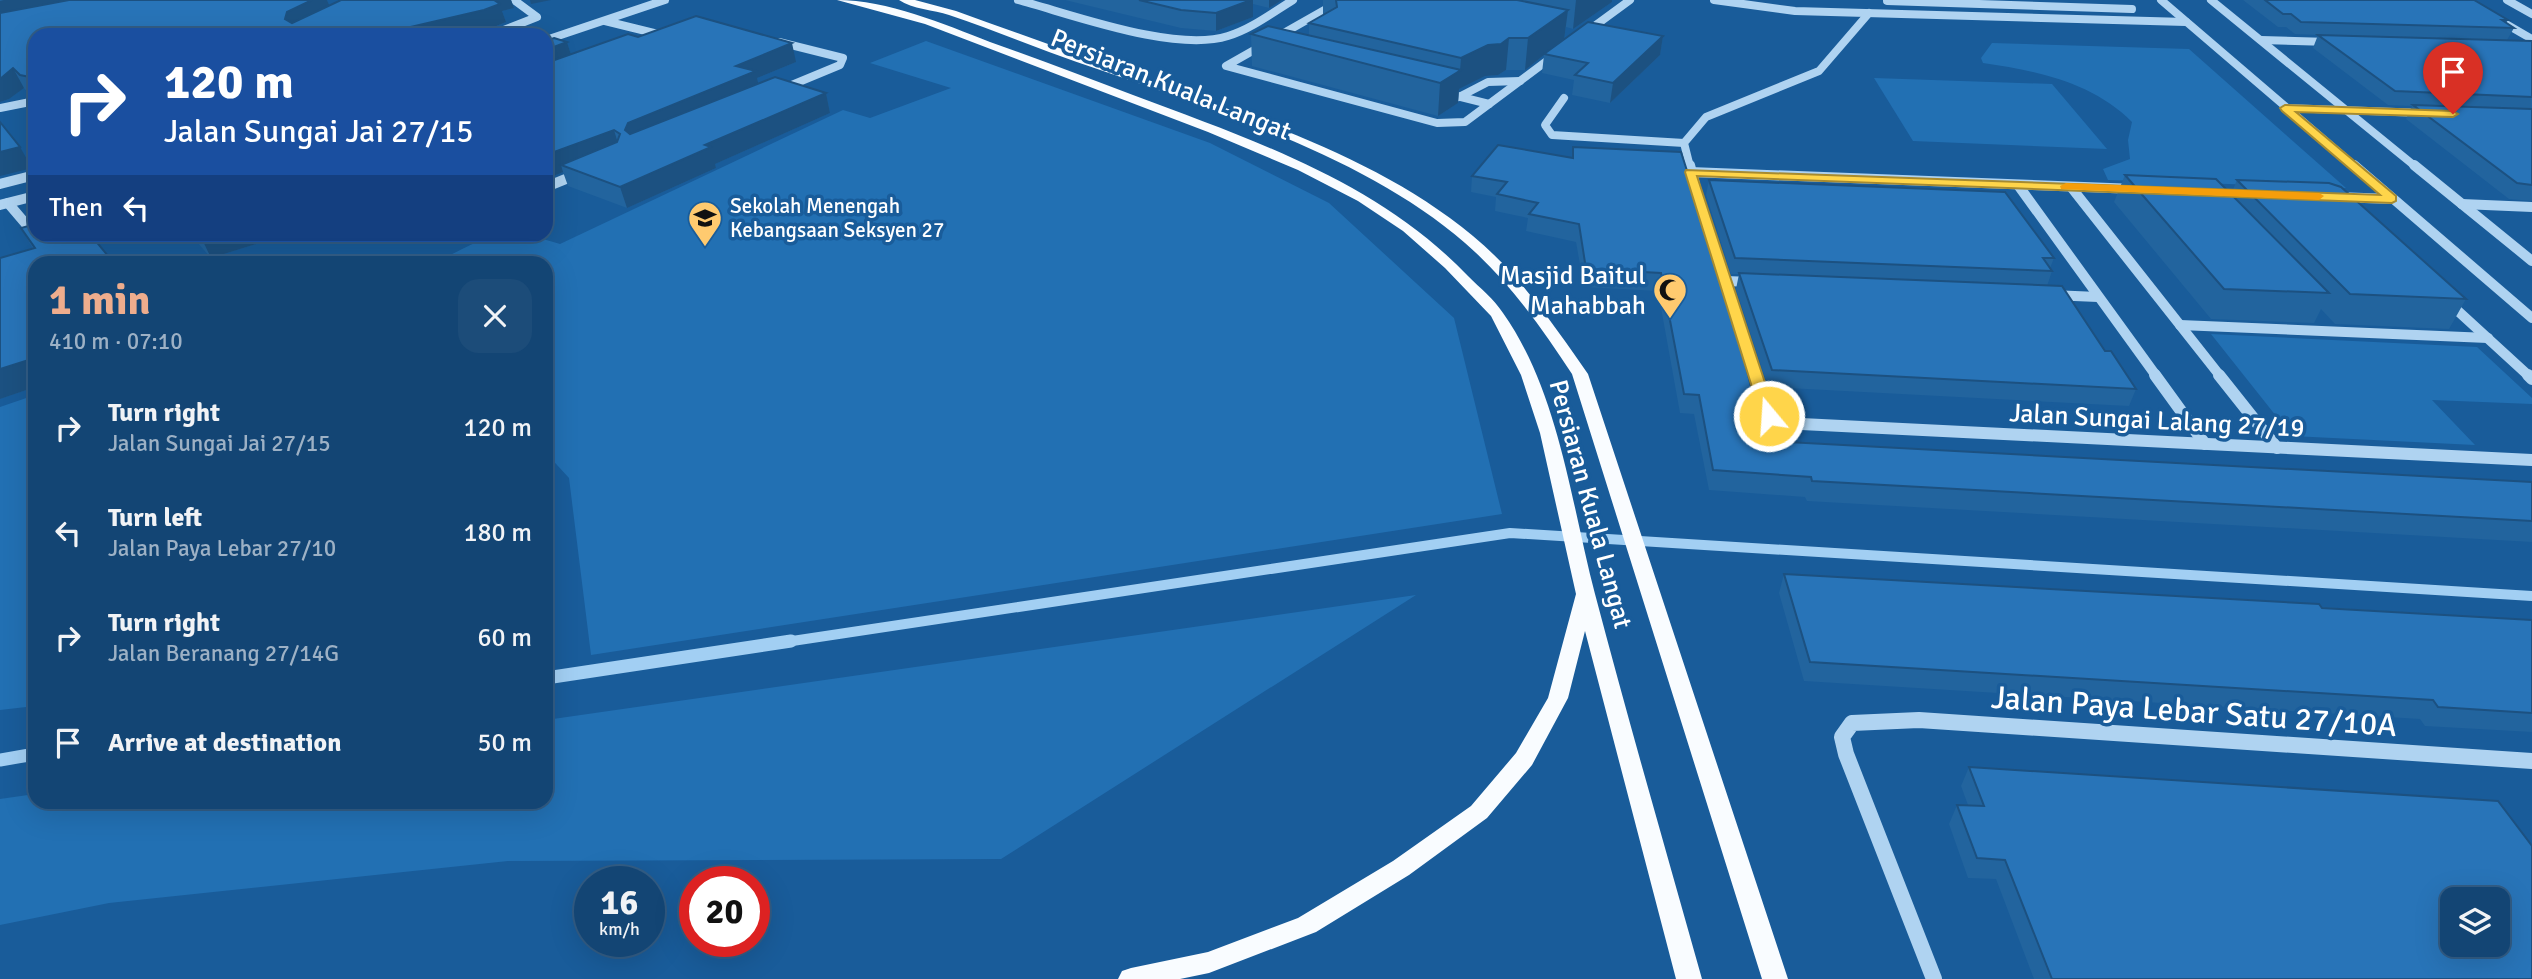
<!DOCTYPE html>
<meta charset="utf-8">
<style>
body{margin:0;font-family:Signika,sans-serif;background:#1c4c79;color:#f1f3f6;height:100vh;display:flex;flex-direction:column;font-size:26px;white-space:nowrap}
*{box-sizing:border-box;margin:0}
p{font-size:23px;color:#9db1c5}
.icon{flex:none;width:38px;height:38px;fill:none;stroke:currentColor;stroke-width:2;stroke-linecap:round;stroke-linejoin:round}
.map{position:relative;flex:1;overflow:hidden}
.drawer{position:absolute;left:28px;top:256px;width:525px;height:553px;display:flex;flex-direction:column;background:#134574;border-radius:21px;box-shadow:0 7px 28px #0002,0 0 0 2px #325d86}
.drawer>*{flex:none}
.top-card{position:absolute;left:28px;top:28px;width:525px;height:214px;border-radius:21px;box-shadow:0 7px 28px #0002,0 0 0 2px #325d86;background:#1a4fa0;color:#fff;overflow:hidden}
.controls{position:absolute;left:2440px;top:887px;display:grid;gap:14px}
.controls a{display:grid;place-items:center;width:70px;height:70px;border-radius:14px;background:#134574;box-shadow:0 7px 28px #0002,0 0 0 2px #325d86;font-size:35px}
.speed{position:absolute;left:574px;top:866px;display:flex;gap:14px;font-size:35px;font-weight:700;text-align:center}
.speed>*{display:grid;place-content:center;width:91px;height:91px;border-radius:50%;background:#134574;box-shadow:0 7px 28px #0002,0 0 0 2px #325d86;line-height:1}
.speed small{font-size:18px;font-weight:400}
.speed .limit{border:10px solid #d22;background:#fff;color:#111}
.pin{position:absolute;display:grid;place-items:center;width:60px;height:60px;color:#fff;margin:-72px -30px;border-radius:50% 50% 50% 0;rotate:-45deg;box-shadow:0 0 7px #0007}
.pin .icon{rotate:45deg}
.me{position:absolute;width:77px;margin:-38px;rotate:342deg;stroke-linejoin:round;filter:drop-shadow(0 0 5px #0008)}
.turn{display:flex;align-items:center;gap:24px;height:147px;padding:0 21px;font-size:32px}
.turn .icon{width:91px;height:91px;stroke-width:2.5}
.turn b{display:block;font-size:49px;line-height:60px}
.then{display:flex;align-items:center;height:66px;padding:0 21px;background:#0003;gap:14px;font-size:26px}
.round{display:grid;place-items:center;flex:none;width:74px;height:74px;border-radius:21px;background:#1c4c79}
.head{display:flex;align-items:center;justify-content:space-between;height:119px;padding:0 21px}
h1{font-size:42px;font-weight:700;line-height:52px;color:#eead8d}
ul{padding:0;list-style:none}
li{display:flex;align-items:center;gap:21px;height:105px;padding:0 21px}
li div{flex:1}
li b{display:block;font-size:26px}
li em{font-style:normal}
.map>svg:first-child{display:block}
.green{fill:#2270b3}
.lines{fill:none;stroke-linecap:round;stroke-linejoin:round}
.stream-far1{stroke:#a2cff3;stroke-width:10}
.stream{stroke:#a2cff3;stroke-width:13}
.minor-far3{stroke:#afd3f1;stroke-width:8}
.minor-far2{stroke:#afd3f1;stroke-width:10}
.minor-far1{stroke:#afd3f1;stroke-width:12}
.minor{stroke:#afd3f1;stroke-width:16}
.major{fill:#f9fcff;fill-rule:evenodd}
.wall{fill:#22649e}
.shaded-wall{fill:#1c5181}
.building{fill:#2874b8;stroke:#1c5181;stroke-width:2;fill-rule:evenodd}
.route{fill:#ffd54a;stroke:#a68a30;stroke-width:2}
.slow{fill:#f59e0b}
.labels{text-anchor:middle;stroke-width:7;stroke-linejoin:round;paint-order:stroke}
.far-poi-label{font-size:21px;fill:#fff;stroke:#195c9a;text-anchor:start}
.street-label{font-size:26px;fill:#fff;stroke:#195c9a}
.poi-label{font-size:26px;fill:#fff;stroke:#195c9a;text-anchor:end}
.near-street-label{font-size:32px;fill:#fff;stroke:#195c9a}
</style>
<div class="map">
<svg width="2532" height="979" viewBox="0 0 2532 979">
<rect width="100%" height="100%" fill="#195c9a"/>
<!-- green -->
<g class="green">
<path d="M926,41l284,102 119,60 125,115 48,196 -911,141 -22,-177 -23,-25v-191h-110c53,-26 64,-37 124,-18l283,-134 27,8 81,-30 -81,-25z"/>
<path d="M1992,43l197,6 157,139 -238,-8 -5,-11 27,-10 -2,-19 4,-18c-40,-40 -95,-51 -149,-59l-2,-5z"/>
<polygon points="1874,78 2052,84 2107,149 1913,141"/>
<polygon points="2211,334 2477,347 2532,398 2532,404 2432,400 2475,445 2292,436"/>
<polygon points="35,395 35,706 0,710 0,407"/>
<polygon points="1416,595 1001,859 508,861 109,903 0,925 0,799 35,794 35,802 546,802 546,720"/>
</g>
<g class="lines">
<!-- stream-far1 -->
<polyline class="stream-far1" points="779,643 1510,533 2532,596"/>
<!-- stream -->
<g class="stream">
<polyline points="546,678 791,641"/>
<polyline points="0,760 35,754"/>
</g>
<!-- minor-far3 -->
<g class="minor-far3">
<path d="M1018,0c53,14 157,53 210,36 23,-7 44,-23 65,-36"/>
<polyline points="1342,0 1226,66 1437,123 1465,122 1556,54"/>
<polyline points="1714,0 1795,11 2186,22"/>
<polyline points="2161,0 2356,167"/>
<polyline points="2211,0 2416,167"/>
<polyline points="2507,0 2532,14"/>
<polyline points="1887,1 2132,9"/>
<polyline points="2499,20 2532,39"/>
<polyline points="605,21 662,35"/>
<polyline points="1585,33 1630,0"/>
<polyline points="491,35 537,17 514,0"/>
<polyline points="546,40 665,0"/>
<polyline points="2261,40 2330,42"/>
<polyline points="779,42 843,58 840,65 782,89"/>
<polyline points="1445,93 1489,104"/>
<polyline points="1459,97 1488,82 1520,81"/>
<polyline points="1564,98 1545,125 1552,135 1684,143"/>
<polyline points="0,108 35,101"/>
<polyline points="2285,108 2423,113"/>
<polyline points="1690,167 1684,143 1706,117 1819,71 1869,13"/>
</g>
<!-- minor-far2 -->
<g class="minor-far2">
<polyline points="1690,165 1697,192"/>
<polyline points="2354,165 2532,318"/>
<polyline points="2414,165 2532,261"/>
<polyline points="1690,172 2136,189"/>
<polyline points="0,184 35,175"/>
<polyline points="2018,185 2157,377"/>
<polyline points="546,187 578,174"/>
<polyline points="2071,187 2221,377"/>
<polyline points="2336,197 2392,199"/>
<polyline points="8,203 37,237"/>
<polyline points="2462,204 2532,207"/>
<polyline points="0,205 35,196"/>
<polyline points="1725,281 1753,282"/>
<polyline points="2051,295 2098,297"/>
<polyline points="2447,301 2530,377"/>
<polyline points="2180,325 2488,338"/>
<polyline points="1748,353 1756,377"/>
</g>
<!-- minor-far1 -->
<g class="minor-far1">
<polyline points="1755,375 1769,417 1781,423 2532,460"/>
<polyline points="2155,375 2205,444"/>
<polyline points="2219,375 2277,448"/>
<polyline points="2528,375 2532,379"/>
</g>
<!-- minor -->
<polyline class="minor" points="1934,979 1846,754 1842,737 1852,723 1919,720 2532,761"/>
<!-- major -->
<g class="major">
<path d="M837,0c50,0 107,24 153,42 48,17 96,35 143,53 120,45 245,87 335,181 12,12 26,23 35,37 56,79 68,190 92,281 34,129 71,257 107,385h-26l-91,-348 -17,67 -36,67 -45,53 -78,57 -93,57 -107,41 -29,6h-62l4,-8 9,-3 77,-16 90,-34 95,-57 78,-55 45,-53 32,-55 28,-104 -36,-161 -19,-58 -30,-59 -46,-48 -42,-37 -45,-30 -60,-31 -90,-38 -283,-108z"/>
<path d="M899,0h16l41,11c78,28 156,56 234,84 99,36 201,73 283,141 46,38 81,89 115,138l200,605h-26l-190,-605c-31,-47 -64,-94 -107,-131 -109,-95 -281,-142 -416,-191 -33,-12 -66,-26 -100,-37 -15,-5 -37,-6 -50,-15z"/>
</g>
</g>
<!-- wall -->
<g class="wall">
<polygon points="0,0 327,0 329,5 341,0 511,0 514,8 502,11 506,22 489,29 462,35 35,35 35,97 34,96 30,95 24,88 9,99 0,102"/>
<polygon points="1065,0 1282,0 1269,8 1253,4 1253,17 1216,31 1181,28"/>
<polygon points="1323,0 1612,0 1612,2 1573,29 1566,27 1564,39 1663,36 1660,55 1610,103 1572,95 1574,80 1542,73 1544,55 1525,70 1506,70 1498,75 1485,76 1459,89 1458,103 1438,116 1252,66 1251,34 1309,35 1309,23 1323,15"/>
<polygon points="2243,0 2474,0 2508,20 2506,23 2514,28 2507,40 2532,41 2532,201 2509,199 2406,119 2412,106 2388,105 2313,48 2318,35 2295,34 2286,27 2278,27"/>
<polygon points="638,37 796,62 757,78 758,84 826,93 830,113 715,164 716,168 627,208 568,186 563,172 546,179 567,42 571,55"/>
<polygon points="1573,147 1689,177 1754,367 1750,383 1761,425 1769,441 2532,482 2532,542 1807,501 1805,497 1709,490 1694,414 1680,413 1658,291 1584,287 1576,242 1526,231 1528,218 1495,211 1496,197 1471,192 1472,176 1572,158"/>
<polygon points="2125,175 2231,194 2237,180 2466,299 2449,329 2335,324 2321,309 2314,323 2211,319 2114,202"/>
<polygon points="1709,180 2054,258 2050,268 2052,271 2047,286 2105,351 2136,389 2129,406 1768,387 1736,289 1739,274 1731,274 1706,195"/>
<polygon points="35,224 35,387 0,399 0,258 33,249 21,228"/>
<polygon points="190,234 266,234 269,240 211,258"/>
<polygon points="413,234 439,234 429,239"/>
<polygon points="1784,574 2532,620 2532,732 2425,726 2420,719 1804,681 1779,593"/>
<polygon points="1969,767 2532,979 2034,979 1996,879 1968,878 1949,824 1957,805 1968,805 1961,786"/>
</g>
<!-- shaded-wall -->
<g class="shaded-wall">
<polygon points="4,0 103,0 0,21 0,1"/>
<polygon points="312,0 327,0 332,12 293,35 285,19 287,12"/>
<polygon points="487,0 511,0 514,8 502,11 506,22 489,29 462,35 376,35"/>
<polygon points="530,0 551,0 531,4"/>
<polygon points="1251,0 1253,0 1253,17 1216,31 1216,13"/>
<polygon points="1269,0 1282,0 1269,8"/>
<polygon points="1576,0 1612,0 1612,2 1573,29"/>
<polygon points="1568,10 1564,40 1544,54 1544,55 1525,70 1528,38"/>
<polygon points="1663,36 1660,55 1610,103 1613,83"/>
<polygon points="1509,38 1506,70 1498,75 1485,76 1459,89 1458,103 1438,116 1440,83 1460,71 1461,58 1488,45"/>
<polygon points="567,42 573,61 546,72 546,50"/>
<polygon points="792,43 796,62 757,78 760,91 634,143 625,130 628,123 736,66"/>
<polygon points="13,68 24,88 9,99 0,102 0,79"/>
<polygon points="826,93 830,113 715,164 716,168 627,208 620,187 705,145"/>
<polygon points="614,130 620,150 561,165 563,172 546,179 546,155"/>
<polygon points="20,147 32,168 0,176 0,152"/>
<polygon points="203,234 266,234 269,240 211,258 200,235"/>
<polygon points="427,234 439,234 429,239"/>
<polygon points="35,358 35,387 0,399 0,369"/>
</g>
<!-- building -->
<g class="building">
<polygon points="69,0 312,0 287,12 285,19 292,23 341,0 494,0 500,4 484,10 376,35 35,35 35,93 29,86 30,77 20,75 13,68 0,79 0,13"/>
<polygon points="1139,0 1251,0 1216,13 1181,10"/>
<polygon points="1336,0 1517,0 1568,10 1528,38 1509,38 1501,44 1488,45 1461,58 1309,23 1337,7"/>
<polygon points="2265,0 2474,0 2508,20 2502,20 2514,28 2301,22 2291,14 2283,14"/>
<polygon points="696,16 792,43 736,66 756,71 628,123 625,130 630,134 775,77 826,93 705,145 711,147 620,187 561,165 617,142 620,134 614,130 546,155 546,63 628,34 638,37"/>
<polygon points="1588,22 1663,36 1613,83 1575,75 1588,63 1544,54"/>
<polygon points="1268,26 1461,70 1440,83 1251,34"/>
<polygon points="2318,35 2532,41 2532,97 2395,91"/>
<polygon points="554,38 567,42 546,50 546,41"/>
<polygon points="2413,105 2532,109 2532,185 2517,183"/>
<polygon points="0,122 20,147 0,152"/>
<polygon points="1498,145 1573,158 1573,147 1681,152 1689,177 1693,177 1751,354 1754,367 1746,367 1761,425 1765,425 1769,441 2532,482 2532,521 1812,481 1811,477 1713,470 1699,395 1684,394 1661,273 1586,269 1579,224 1529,214 1538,203 1497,194 1507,182 1472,176"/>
<polygon points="2125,175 2216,179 2329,293 2224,289"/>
<polygon points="1709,180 2005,192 2054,258 2043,258 2052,271 1735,258"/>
<polygon points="2237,180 2329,183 2341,187 2466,299 2350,294"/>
<polygon points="35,224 35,234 90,234 113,262 35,262 35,326 32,328 35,333 35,358 0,369 0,258 35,248 21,228"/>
<polygon points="1739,273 2062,286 2105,351 2111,351 2136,389 1772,370"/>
<polygon points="1784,574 2319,604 2322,608 2532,620 2532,713 2438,707 2433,700 1810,662"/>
<path d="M1969,767l529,34 34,45v133h-480l-47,-119 -28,-2 -20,-53 27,1zM2452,900h45v45h-45z"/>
</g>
<!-- route -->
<polygon class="route" points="2285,105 2453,111 2458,114 2453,117 2296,112 2396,196 2396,201 2392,203 1697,176 1776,416 1769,421 1761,416 1685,172 1686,170 2380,195 2282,111 2280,108"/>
<!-- slow -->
<polygon class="slow" points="2066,183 2319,193 2324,196 2319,200 2061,189 2060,186"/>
<!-- icons -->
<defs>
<g id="school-pin" transform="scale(1.75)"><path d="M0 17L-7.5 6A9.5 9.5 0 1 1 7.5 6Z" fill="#ffca6f" stroke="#195c9a"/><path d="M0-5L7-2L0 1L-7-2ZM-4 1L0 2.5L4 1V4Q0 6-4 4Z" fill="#111"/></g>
<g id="mosque-pin" transform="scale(1.75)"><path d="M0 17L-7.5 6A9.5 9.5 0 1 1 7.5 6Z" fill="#ffca6f" stroke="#195c9a"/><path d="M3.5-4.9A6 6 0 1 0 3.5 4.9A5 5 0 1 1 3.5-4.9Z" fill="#111"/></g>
</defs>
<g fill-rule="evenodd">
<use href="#school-pin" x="705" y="218"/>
<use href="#mosque-pin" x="1670" y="290"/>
</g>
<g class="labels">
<!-- far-poi labels -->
<g class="far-poi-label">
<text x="730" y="213">Sekolah Menengah<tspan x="730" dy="24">Kebangsaan Seksyen 27</tspan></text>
</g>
<!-- street labels -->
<g class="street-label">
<text transform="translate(1171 84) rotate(22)" y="9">Persiaran Kuala Langat</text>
<text transform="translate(2157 420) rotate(3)" y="9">Jalan Sungai Lalang 27/19</text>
<text transform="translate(1591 504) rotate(75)" y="9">Persiaran Kuala Langat</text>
</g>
<!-- poi labels -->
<g class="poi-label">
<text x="1646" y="284">Masjid Baitul<tspan x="1646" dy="30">Mahabbah</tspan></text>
</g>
<!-- near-street labels -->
<g class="near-street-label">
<text transform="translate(2194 711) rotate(4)" y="11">Jalan Paya Lebar Satu 27/10A</text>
</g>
</g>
</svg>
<div class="controls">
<a><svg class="icon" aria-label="layers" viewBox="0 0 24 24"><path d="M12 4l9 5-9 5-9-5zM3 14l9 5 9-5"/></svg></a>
</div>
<div class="speed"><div>16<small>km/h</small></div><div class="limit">20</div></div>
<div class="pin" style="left:2453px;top:114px;background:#d93025"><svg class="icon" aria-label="arrive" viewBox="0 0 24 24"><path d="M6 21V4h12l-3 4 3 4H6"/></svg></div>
<svg class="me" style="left:1769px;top:416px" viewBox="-20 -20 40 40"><circle r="17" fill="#ffd54a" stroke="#fff" stroke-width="3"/><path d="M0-11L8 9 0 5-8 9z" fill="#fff"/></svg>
<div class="top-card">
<div class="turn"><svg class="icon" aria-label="right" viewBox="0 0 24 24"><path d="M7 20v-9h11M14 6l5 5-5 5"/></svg><div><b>120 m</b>Jalan Sungai Jai 27/15</div></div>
<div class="then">Then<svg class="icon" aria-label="left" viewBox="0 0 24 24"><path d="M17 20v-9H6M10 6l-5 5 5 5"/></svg></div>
</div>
<section class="drawer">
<div class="head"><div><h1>1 min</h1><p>410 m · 07:10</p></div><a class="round"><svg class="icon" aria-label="close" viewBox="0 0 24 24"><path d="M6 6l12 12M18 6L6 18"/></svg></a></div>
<ul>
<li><svg class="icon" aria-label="right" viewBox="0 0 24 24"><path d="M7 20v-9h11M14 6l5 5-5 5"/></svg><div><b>Turn right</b><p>Jalan Sungai Jai 27/15</p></div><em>120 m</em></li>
<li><svg class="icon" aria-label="left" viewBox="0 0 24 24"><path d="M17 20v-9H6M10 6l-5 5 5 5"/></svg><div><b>Turn left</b><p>Jalan Paya Lebar 27/10</p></div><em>180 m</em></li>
<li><svg class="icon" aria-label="right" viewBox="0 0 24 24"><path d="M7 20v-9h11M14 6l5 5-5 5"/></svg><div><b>Turn right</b><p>Jalan Beranang 27/14G</p></div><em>60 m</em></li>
<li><svg class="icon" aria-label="arrive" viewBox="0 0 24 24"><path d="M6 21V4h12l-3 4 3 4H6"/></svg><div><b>Arrive at destination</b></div><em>50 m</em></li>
</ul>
</section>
</div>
